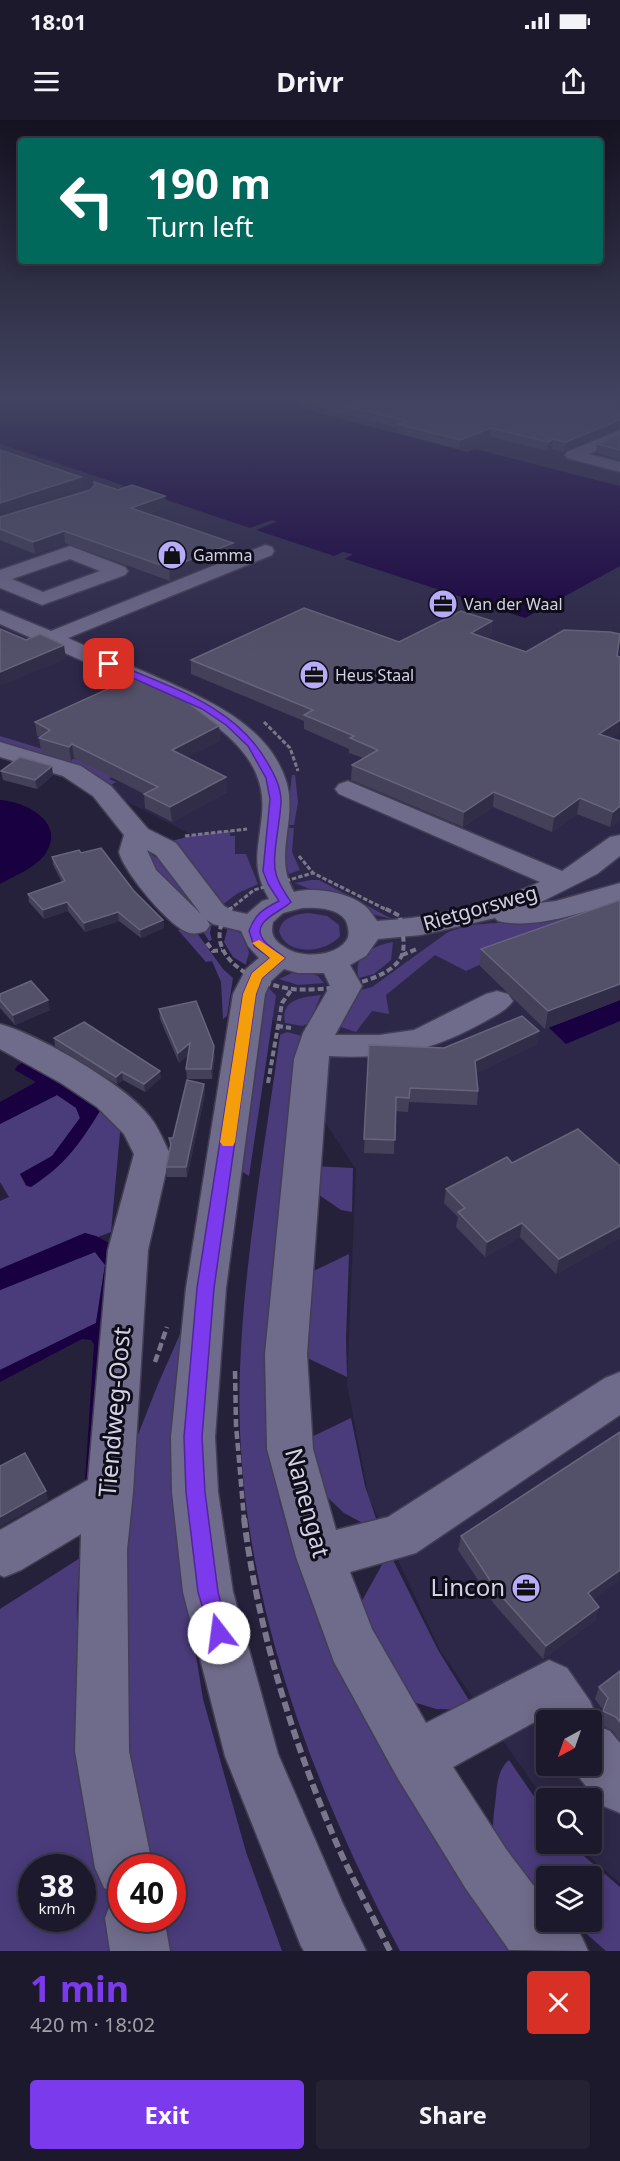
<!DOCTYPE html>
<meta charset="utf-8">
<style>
body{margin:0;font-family:"Noto Sans",sans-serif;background:#252234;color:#f1f3f6;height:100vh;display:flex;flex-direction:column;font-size:22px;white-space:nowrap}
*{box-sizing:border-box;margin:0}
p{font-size:20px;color:#a0a0a9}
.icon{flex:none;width:33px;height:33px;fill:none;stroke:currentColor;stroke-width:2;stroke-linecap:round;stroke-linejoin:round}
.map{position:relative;height:1831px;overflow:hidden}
.side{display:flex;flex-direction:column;background:#1c192c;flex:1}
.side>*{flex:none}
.guide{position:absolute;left:18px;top:18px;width:585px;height:126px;border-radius:6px;box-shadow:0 3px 15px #0003,0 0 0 2px #3a3848;background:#00695c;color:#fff;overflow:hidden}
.needle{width:39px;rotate:220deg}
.buttons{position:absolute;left:536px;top:1590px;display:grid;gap:12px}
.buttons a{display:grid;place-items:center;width:66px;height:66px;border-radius:6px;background:#1c192c;box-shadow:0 3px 15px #0003,0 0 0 2px #3a3848;font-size:30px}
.speed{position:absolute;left:18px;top:1734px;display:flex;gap:12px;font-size:30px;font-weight:700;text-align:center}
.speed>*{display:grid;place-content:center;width:78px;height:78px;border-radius:50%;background:#1c192c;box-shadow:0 3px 15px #0003,0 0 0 2px #3a3848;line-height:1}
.speed small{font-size:15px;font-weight:400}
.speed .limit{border:9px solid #d22;background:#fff;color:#111}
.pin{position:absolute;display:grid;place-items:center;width:51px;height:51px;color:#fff;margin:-26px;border-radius:12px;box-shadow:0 3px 9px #0006}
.me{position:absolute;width:66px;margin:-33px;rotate:345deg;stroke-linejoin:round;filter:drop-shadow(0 0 4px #0008)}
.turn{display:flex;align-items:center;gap:21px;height:126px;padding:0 30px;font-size:27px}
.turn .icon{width:78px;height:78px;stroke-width:2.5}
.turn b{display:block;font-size:42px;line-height:51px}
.round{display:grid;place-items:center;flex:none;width:63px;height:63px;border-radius:6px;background:#252234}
.overview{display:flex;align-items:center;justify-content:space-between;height:102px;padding:0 30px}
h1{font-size:36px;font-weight:700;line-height:45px;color:#7c3aed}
.button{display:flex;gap:12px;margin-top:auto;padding:12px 30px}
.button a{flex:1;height:69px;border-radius:6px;background:#7c3aed;color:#fff;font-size:24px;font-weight:700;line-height:69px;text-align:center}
.button a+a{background:#252234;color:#f1f3f6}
.status{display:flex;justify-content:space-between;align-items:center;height:42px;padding:0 30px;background:#1c192c;direction:ltr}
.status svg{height:16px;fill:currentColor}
header{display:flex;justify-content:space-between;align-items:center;height:78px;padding:0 30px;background:#1c192c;font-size:27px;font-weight:700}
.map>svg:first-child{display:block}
.built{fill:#2e2848;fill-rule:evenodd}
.green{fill:#4a3b7b;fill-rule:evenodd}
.water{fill:#190041}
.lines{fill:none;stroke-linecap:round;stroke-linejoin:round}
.minor-casing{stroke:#433e54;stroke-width:3}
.path-far3{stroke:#7a778d;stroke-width:3;stroke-dasharray:4.5 2;stroke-linecap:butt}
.path-far2{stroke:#7a778d;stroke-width:4;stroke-dasharray:6 3;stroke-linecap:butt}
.path-far1{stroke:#7a778d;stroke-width:4.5;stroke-dasharray:8 4;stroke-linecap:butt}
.path{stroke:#7a778d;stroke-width:6;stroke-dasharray:10 4.5;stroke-linecap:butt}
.minor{fill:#6f6b8a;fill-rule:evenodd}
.wall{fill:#44405a}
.shaded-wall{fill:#312d48}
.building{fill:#535069;stroke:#67647c;stroke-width:1.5}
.route{fill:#7c3aed;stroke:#51269a;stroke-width:1.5}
.slow{fill:#f59e0b}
.labels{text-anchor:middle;stroke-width:6;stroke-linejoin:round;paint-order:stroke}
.far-poi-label{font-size:16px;fill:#d3d1e3;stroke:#0f0d19;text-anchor:start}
.street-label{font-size:20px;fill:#d3d1e3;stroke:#0f0d19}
.near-street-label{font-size:24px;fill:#d3d1e3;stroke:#0f0d19}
.near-poi-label{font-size:24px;fill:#d3d1e3;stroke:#0f0d19;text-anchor:end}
</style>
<div class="status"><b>18:01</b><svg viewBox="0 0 49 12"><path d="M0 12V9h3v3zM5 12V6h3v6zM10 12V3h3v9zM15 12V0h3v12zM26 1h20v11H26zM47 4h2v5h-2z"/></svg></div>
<header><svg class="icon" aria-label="menu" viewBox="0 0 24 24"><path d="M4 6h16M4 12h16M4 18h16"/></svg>Drivr<svg class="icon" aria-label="share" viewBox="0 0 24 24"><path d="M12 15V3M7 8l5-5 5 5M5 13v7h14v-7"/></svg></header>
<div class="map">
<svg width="620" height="1831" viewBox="0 0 620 1831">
<rect width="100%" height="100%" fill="#26213b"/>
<!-- built -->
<path class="built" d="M0,278h620v1485l-45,-39h16v-46h-45v4l-105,-150 -72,-154 -22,-114 9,-215 -54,-82 -106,-250 -187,-96 -9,-1zM546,1600h45v46h-45z"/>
<!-- green -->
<g class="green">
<polygon points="0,616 82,641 113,656 109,659 116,662 100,671 0,625"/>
<polygon points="292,655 295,655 298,682 294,705 286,705"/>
<polygon points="286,708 294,708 292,732 300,750 289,754 286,746"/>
<polygon points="230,711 230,716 235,716 235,734 246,734 258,764 238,773 222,785 168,722 194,715"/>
<polygon points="150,733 165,745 212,802 210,813 212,820 209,821 198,804 164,768 145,734"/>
<polygon points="311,760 319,760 392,799 371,794 295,763"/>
<polygon points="600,789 466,851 435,835 386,875 389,894 372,891 356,912 338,906 361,870 372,867 448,812 470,805 509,802"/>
<path d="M309,793l18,3 12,9 1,11c-14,17 -54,21 -61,-5 3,-14 17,-17 30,-18z"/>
<polygon points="192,806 223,849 233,858 227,896 223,899 221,862 212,841 206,842 178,810"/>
<polygon points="228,807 242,814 249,832 246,845 233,837 224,822"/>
<path d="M393,822l-2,18 -17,14 -15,4c-8,-22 16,-33 34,-36z"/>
<polygon points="307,852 318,856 324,863 298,865 279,859 292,853"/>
<polygon points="269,868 276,876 249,1056 238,1049 265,874"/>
<path d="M321,875l-12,28 -7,3 -17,-3c-5,-24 18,-26 36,-28z"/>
<path d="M287,912l15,4 -35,383 13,85 20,66 29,72 186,293 6,16h-121c-94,-177 -168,-378 -160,-581 4,-112 25,-224 40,-335z"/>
<polygon points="57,975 76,987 80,998 52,1036 20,1054 26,1066 100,991 98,986 121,1002 111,1112 98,1117 85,1113 0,1149 0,1081 9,1077 0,1062 0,1004"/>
<polygon points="312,1046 353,1048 352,1092 341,1090 312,1070"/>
<polygon points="95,1132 105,1145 96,1203 0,1250 0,1170"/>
<polygon points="349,1134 346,1219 347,1257 299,1234 303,1156"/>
<polygon points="185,1203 175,1307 178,1424 203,1579 246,1732 282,1831 171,1831 163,1799 172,1798 172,1748 151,1748 137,1688 110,1495 117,1368 158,1264"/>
<polygon points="351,1298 365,1366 381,1413 344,1393 325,1375 303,1321"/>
<polygon points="389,1432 438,1530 475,1590 436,1589 407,1580 358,1488"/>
<path d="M80,1438c-1,21 -4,42 -3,63 5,111 24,222 46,330h-123v-342zM32,1748h50v50h-50z"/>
<path d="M509,1640l37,54v30h24l50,43v64h-14l-33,-29h18v-46h-45v22c-13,-12 -43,-41 -50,-56 -6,-13 -1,-34 0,-47 1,-12 3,-27 13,-35z"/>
</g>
<!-- water -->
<g class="water">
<polygon points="0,278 294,278 304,281 297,287 467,332 475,329 620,366 620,446 525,498 345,439 353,434 343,432 334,436 256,410 276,402 272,400 250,408 0,324"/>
<path d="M0,680c28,2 68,24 44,56 -11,13 -30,20 -44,28z"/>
<polygon points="620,877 620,901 566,924 546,905"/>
<path d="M27,940l21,12 8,10 18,6 26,23c-21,34 -35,54 -69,76l-4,-1 -7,-12 32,-18 28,-38 -4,-10 -19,-13 -57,29v-22l36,-20 -21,-12 2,-4z"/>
<polygon points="85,1113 96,1116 111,1124 90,1362 85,1361 94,1224 91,1220 82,1219 0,1262 0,1250 96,1203 105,1145 95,1132 0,1170 0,1149"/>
</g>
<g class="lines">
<!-- minor casing -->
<g class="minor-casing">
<g id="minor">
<polygon points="620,310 620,321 589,334 620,342 620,352 567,338 565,335 567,332"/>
<path d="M265,425l7,2 2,4 -2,4 -204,83c28,13 56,25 84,37 52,23 118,49 135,109 10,37 -14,73 7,108 20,-5 54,0 71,14 5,4 8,10 12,15 56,-3 111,-16 163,-39l-201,-88 -4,-5 4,-5 9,-3 214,90 48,-34 10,-2v21l-23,18 -58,29 17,-2 64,-18v18c-36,11 -86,29 -122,20l-3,-3 -74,17 -43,4 -12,17 -16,9 12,21 -27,49h44l35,-5 72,-36 11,-3 11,3 5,7c-7,10 -19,15 -29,21 -56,31 -93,37 -155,34l-22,298 6,95 23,81 52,-13 217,-139 15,-6v43l-204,138 -66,19 22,57 54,94 123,-63 18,8 23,33 8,19 -3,5 15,6 10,12v70l-19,-8 -31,-39h21v-46h-45v9l-6,-10 -87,48 53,82 40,53v20c29,0 31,3 42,29l-79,-1 -43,-61 -69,-112 -63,-115 -38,-105 -29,-108 -2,-95 29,-295 9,-26 27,-47 -6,-13h-26l-14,-4 -13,12 -6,13 -39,294 -11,149 3,55 15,100 45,162 65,150 23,47h-62l-3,-5 -76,-190 -42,-164 -11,-100 -1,-55 15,-149 47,-294 13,-25 13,-11 -11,-12 -7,-15 -28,-7 -6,-4 3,5 -4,6c-7,2 -12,4 -19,1 -19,-7 -63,-60 -68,-80l5,-17 -31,-39 -30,-20 -63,-19v-15l81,24 30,20 37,43 28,14 48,63 9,5 14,3 15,-13 7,-2c-19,-33 -10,-50 -7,-85 5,-48 -29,-77 -65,-102l-197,-88v-14l51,21zM147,730l9,5 45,59 -45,-44zM302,788c15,-1 44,0 46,20 1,4 1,9 -2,13 -12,16 -45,17 -60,7 -12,-7 -16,-13 -13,-26l10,-9z"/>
<path d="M70,426l55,21 3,4 -3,4 -83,30 -42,-17v-18zM70,439l30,12 -57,21 -31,-13z"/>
<path d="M0,904c39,11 126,61 150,93 9,11 14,25 20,37l-22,96 -15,242 -6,58 2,201 24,117h-31v50h42l6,33h-60l-5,-33 8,-21 6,-2 -15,-7 -9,-20 -20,-117 6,-217 -60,36 -17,7 -4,-2v-45l88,-50 20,-230 26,-96 -10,-20 -27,-27 -36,-24 -61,-34z"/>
</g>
</g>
<!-- path-far3 -->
<g class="path-far3">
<polyline points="264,602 290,628 298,651"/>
<polyline points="185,716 247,709"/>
<polyline points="299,736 313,753"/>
<polyline points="229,790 254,770 313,753 387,790"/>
</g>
<!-- path-far2 -->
<g class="path-far2">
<path d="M231,788c-36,44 21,76 61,81 27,3 96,-5 109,-32 6,-12 0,-29 -1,-41l-16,-8"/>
<polyline points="207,823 213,831 222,830"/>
<polyline points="402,835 417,829"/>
<polyline points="277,906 291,908"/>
<polyline points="268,963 282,883 292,869"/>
</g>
<!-- path-far1 -->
<g class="path-far1">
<polyline points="155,1242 167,1207"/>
<polyline points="235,1251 236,1305 244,1399"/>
</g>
<!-- path -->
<path class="path" d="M244,1398c13,110 51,230 95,331 16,35 34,68 51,102"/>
<!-- minor -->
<use href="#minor" class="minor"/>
</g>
<!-- wall -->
<g class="wall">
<polygon points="305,278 617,278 564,332 552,329 547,331 490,317 459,329 398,313 398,308 305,284"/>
<polygon points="620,315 620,340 596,333 597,324"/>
<polygon points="118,370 165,376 166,387 148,394 233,423 234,435 170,461 65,423 35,434 0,420 0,397"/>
<polygon points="492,501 491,515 486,518 526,532 617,536 611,618 620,621 620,700 610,707 577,694 552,712 493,687 463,707 351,660 352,645 363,638 349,633 349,629 304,609 304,601 191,554 191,540 399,522"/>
<polygon points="35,602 219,606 220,620 186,637 227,672 172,702 145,688 144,674 74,638 71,641 41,632 39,618 40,617 37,616"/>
<polygon points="1,651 53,655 37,669 3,660"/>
<polygon points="81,733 134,771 163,800 164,808 141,818 119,801 85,812 68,791 44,799 29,782 28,774 62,762 53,745 52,737"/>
<polygon points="620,780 620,880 545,909 480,846 481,829"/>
<polygon points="0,874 50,890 15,905 0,888"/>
<polygon points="159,889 215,936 212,959 187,959 186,949 188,935 179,943 160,899"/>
<polygon points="54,918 161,958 145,972 123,960 117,964 55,926"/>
<polygon points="537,924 476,953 478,971 477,985 409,982 408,992 395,991 394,1034 364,1033 369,925 444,928"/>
<polygon points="204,964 205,974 187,1057 167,1057 166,1047 170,1029 169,1018 173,1018"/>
<polygon points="620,1046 620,1118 556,1154 520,1117 485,1137 456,1107 458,1097 444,1083 446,1069"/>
<polygon points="461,1416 599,1487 595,1500 543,1539 494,1484 458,1430"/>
<polygon points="620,1551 620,1621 612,1610 598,1604 603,1590 595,1579 599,1567"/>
</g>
<!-- shaded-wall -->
<g class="shaded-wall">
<polygon points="620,300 620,308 564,332 566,322"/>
<polygon points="491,308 490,317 459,329 460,320"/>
<polygon points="553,319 552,329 547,331 548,322"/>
<polygon points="81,357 82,368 0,395 0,383"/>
<polygon points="165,376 166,387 132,399 131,388"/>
<polygon points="64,411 65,423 35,434 33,422"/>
<polygon points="233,423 234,435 170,461 169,448"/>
<polygon points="492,501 491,515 470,526 471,513"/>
<polygon points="64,525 66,539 0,566 0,552"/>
<polygon points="620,600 620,612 597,628 599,614"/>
<polygon points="219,606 220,620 173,644 172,630"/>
<polygon points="72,624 74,638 71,641 69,627"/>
<polygon points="52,646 53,655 37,669 35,660"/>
<polygon points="226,657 227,672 172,702 170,687"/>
<polygon points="494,672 493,687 463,707 464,692"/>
<polygon points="580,678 577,694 552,712 554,697"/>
<polygon points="620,686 620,700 610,707 613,692"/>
<polygon points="67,782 68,791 44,799 43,790"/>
<polygon points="118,792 119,801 85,812 84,803"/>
<polygon points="163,800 164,808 141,818 140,810"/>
<polygon points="620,864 620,880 545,909 548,891"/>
<polygon points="48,880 50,890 15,905 13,895"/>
<polygon points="539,911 537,924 474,954 475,941"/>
<polygon points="190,923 191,933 179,943 178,933"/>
<polygon points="214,926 215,936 212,959 211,949"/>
<polygon points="160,951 161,958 145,972 144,964"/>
<polygon points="122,952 123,960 117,964 116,957"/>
<polygon points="204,964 205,974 187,1057 186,1047"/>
<polygon points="522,1103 520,1117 485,1137 487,1122"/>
<polygon points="620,1106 620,1118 556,1154 559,1139"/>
<polygon points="46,1371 48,1380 0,1407 0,1397"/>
<polygon points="620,1450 620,1460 584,1486 588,1473"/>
<polygon points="599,1487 595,1500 543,1539 546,1526"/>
</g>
<!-- building -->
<g class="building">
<polygon points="315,278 617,278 620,279 620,300 566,322 553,319 548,322 491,308 460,320 398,304 406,301"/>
<polygon points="620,315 620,330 597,324"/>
<polygon points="0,330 81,357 0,383"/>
<polygon points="94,362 118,370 132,365 165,376 131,388 233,423 169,448 64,411 33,422 0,409 0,397 90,370 95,365"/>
<polygon points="304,488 399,522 461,491 492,501 471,513 526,532 564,510 610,512 620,514 617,536 620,537 620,600 599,614 620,621 620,686 613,692 580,678 554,697 494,672 464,692 352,645 378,630 350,618 354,616 304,595 313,590 191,540"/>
<polygon points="0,509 26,520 40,514 64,525 0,552"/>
<polygon points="134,557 183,579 219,606 172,630 226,657 170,687 144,674 158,667 72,624 69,627 39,618 50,610 35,602"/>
<polygon points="20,637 52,646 35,660 1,651"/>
<polygon points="101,728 134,771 163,800 140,810 118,792 84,803 67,782 43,790 28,774 65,761 52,737 79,730 81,733"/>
<polygon points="620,780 620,864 548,891 481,829"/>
<polygon points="31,861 48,880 13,895 0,880 0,874"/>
<polygon points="196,881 214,926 211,949 186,949 190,923 178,933 159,889"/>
<polygon points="522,896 539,911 475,941 478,971 410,968 409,978 396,977 395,1020 364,1019 369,925 444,928"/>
<polygon points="84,902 160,951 144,964 122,952 116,957 54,918"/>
<polygon points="187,960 204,964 186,1047 166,1047 171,1024 169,1018 173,1018"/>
<polygon points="578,1009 620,1046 620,1106 559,1139 522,1103 487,1122 458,1092 465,1088 446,1069 507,1037 512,1043"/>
<polygon points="620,1312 620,1450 588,1473 599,1487 546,1526 497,1471 461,1416"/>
<polygon points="25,1333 46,1371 0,1397 0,1346"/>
<polygon points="620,1551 620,1602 616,1597 603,1591 608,1578 599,1567"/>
</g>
<!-- sky -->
<linearGradient id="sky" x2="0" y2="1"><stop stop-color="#151220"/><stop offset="0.52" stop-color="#414360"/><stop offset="1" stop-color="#414360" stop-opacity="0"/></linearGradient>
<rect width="620" height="535" fill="url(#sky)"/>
<!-- route -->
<path class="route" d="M106,542h6c57,25 123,43 155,100 7,12 14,25 14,39 0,19 -10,56 -5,73 3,11 9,19 15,28 -9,10 -45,20 -25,41 6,6 13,9 19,15l-23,20 -6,16 -42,294 -12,149 3,55 13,100 11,41 -3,7 -7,3 -7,-3 -14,-48 -12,-100 -2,-55 13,-149 46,-294 9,-21 18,-15 -16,-12 -5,-15c6,-17 14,-22 30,-30l-11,-17 -5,-13 7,-72 -4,-21 -18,-32 -22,-21 -24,-16 -96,-43z"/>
<!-- slow -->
<polygon class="slow" points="259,820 285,838 262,858 256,874 235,1022 233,1026 223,1026 220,1022 243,874 252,853 270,838 252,823"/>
<!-- icons -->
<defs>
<g id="shop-disc" transform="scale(1.5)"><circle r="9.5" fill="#b8abf7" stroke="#0f0d19"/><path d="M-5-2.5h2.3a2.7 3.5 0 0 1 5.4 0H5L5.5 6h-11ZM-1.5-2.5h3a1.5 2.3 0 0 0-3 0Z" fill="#111"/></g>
<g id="office-disc" transform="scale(1.5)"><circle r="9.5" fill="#b8abf7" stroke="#0f0d19"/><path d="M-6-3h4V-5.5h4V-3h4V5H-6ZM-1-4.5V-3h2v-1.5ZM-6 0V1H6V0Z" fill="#111"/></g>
</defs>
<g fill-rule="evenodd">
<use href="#shop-disc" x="172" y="435"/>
<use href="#office-disc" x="443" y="484"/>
<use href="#office-disc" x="314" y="555"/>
<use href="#office-disc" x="526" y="1468"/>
</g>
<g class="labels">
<!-- far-poi labels -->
<g class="far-poi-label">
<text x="193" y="441">Gamma</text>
<text x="464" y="490">Van der Waal</text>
<text x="335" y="561">Heus Staal</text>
</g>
<!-- street labels -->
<g class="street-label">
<text transform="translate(480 788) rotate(-16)" y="7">Rietgorsweg</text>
</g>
<!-- near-street labels -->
<g class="near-street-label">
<text transform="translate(115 1292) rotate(-85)" y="8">Tiendweg-Oost</text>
<text transform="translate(307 1383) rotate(75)" y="8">Nanengat</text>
</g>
<!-- near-poi labels -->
<g class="near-poi-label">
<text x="505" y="1476">Lincon</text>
</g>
</g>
</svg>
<div class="buttons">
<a><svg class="needle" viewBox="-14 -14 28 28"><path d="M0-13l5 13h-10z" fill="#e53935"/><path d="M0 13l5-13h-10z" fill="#a0a0a9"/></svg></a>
<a><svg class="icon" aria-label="search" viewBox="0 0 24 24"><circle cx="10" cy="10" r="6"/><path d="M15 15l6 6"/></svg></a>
<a><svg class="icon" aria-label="layers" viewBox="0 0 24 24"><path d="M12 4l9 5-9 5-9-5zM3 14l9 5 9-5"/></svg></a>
</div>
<div class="speed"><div>38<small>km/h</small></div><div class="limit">40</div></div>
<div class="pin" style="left:109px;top:544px;background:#d93025"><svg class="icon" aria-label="arrive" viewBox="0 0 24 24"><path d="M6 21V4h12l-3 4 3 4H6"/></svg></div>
<svg class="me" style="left:219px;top:1513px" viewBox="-20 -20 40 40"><circle r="19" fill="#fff"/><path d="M0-13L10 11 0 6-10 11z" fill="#7c3aed"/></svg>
<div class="guide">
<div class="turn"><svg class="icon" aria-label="left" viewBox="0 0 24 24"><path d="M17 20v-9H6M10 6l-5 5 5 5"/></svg><div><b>190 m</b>Turn left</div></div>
</div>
</div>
<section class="side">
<div class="overview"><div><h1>1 min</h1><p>420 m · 18:02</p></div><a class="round" style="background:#d93025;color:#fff"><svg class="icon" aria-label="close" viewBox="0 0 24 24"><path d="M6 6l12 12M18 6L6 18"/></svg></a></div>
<div class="button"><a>Exit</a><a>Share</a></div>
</section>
